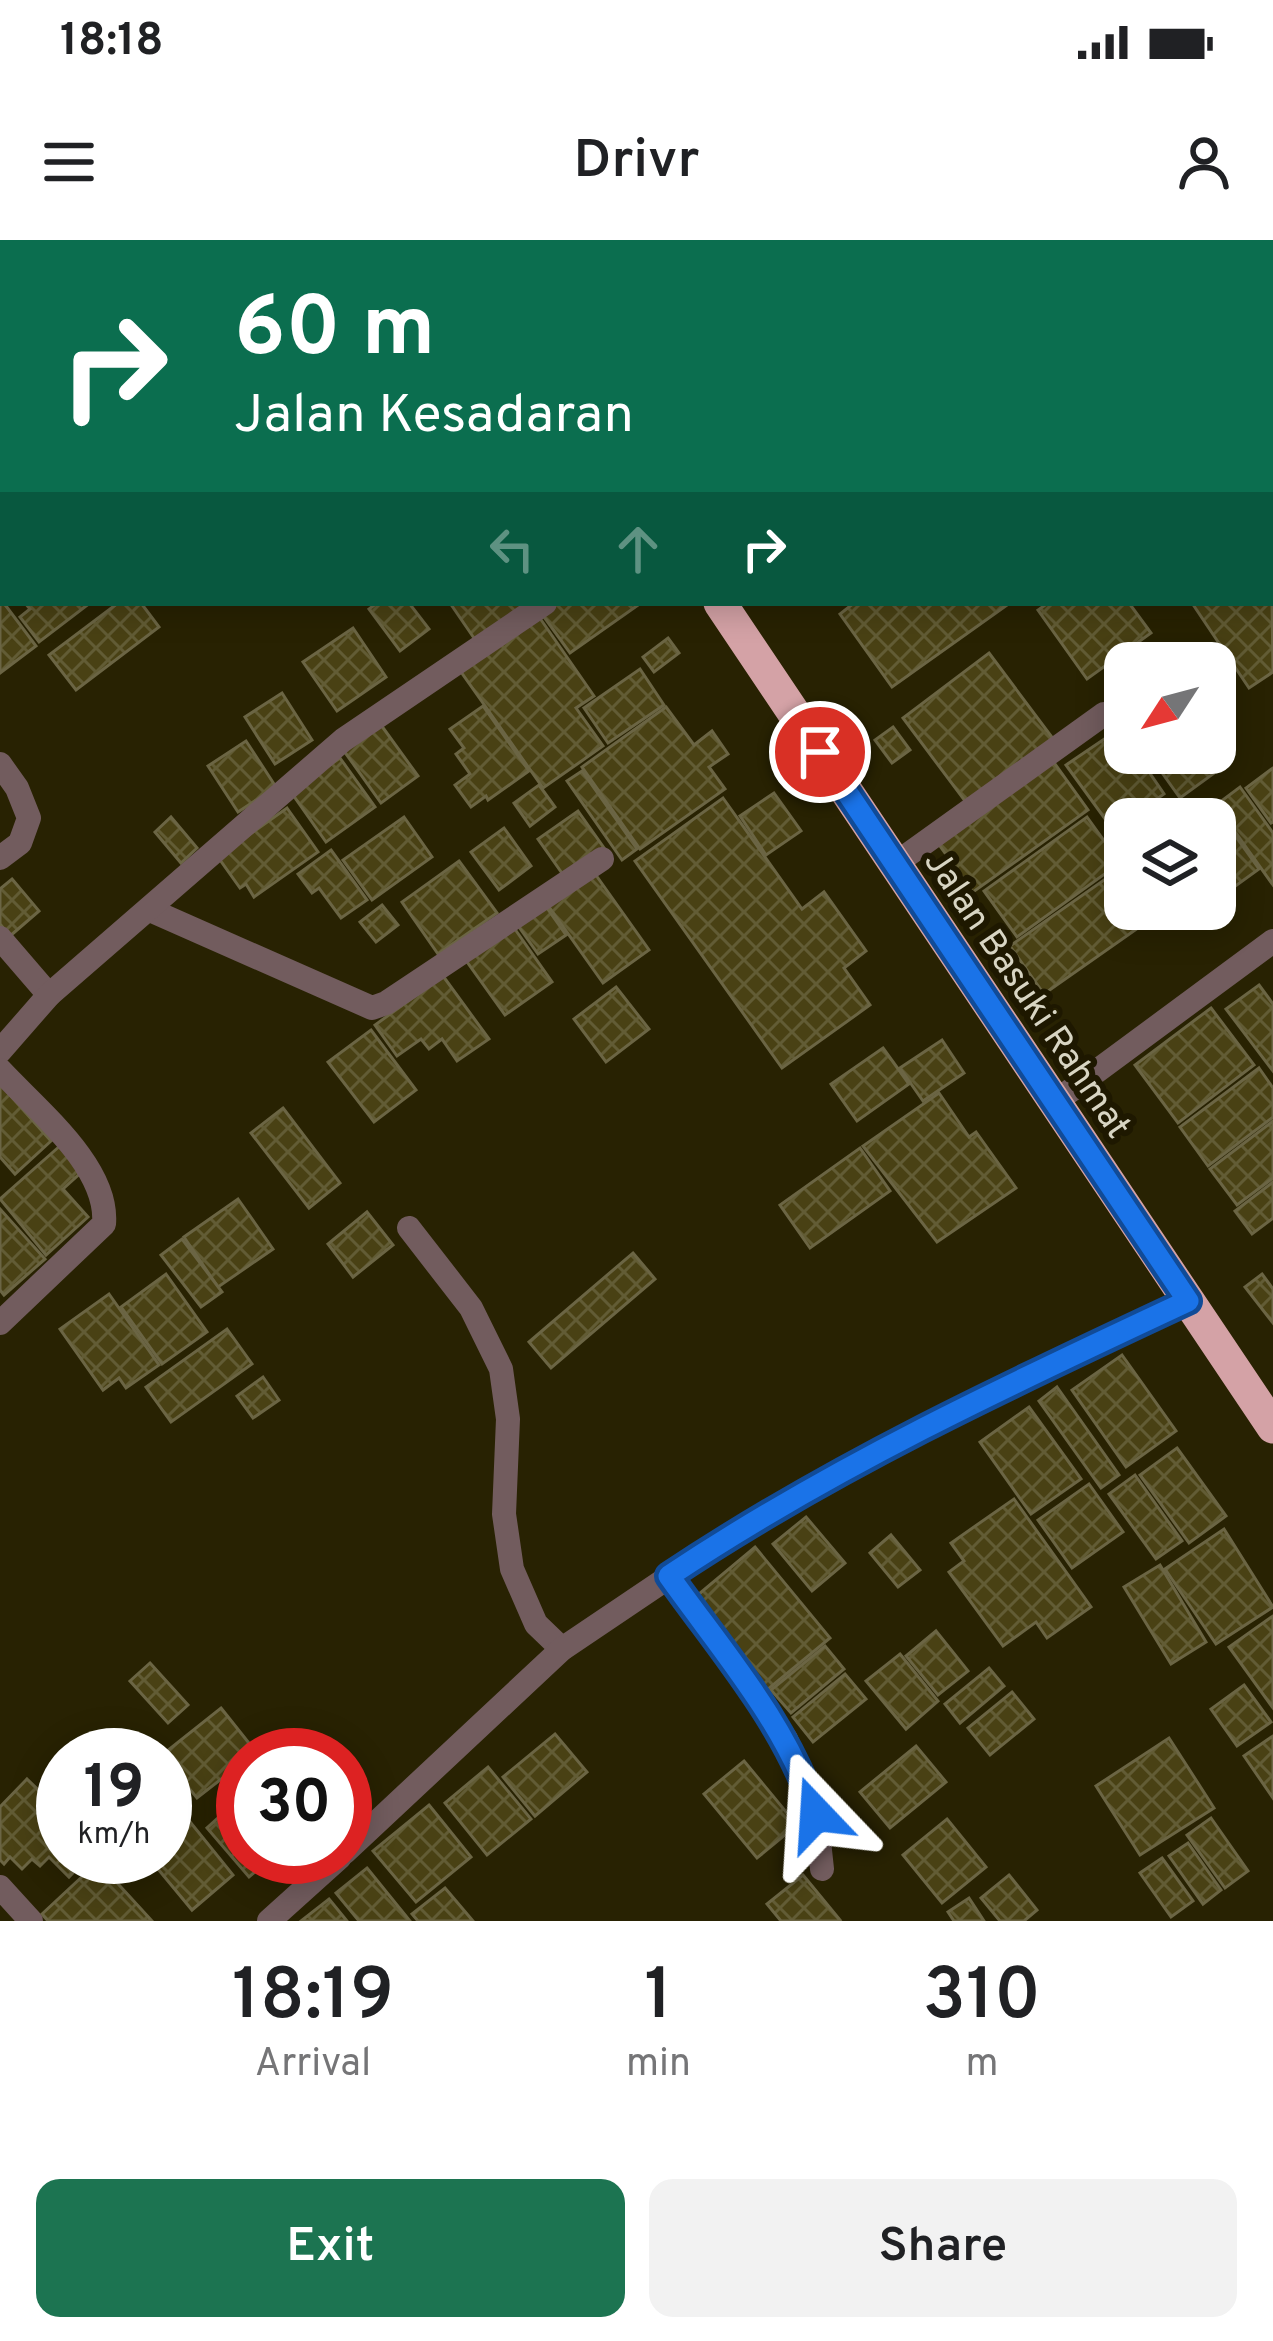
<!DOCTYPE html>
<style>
body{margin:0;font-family:Overpass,sans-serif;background:#f2f2f2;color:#202124;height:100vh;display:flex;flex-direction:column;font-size:45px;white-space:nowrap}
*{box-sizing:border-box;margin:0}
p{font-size:39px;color:#757577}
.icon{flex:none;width:66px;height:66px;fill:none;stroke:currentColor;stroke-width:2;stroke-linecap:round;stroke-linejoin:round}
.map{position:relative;height:1681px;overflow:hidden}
.side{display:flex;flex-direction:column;background:#fff;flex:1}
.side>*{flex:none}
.banner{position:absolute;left:0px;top:0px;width:1275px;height:366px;box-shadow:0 6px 30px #0003;background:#0b6e4f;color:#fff;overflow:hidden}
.needle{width:78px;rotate:234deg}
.controls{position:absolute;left:1104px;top:402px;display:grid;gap:24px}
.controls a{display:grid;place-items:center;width:132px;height:132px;border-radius:24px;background:#fff;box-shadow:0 6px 30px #0003;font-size:60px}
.speed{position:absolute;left:36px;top:1488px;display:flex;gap:24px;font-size:60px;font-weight:700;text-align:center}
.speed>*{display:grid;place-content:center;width:156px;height:156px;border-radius:50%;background:#fff;box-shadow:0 6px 30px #0003;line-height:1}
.speed small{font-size:30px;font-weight:400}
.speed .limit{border:18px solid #d22;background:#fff;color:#111}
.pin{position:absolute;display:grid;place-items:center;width:102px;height:102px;color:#fff;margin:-51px;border:6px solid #fff;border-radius:50%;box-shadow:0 3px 12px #0007}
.me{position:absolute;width:132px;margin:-66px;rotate:340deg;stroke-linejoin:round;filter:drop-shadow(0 0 9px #0008)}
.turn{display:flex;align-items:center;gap:42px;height:252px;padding:0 36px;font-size:54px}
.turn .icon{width:156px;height:156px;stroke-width:2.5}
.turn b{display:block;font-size:84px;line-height:102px}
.lanes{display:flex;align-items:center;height:114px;padding:0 36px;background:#0003;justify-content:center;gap:60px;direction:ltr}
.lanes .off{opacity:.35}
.eta{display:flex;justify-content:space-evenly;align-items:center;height:204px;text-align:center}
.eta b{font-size:72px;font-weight:600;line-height:84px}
.primary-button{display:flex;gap:24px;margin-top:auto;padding:24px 36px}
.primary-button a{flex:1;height:138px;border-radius:24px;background:#1c7451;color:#fff;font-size:48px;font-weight:600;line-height:138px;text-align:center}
.primary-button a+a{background:#f2f2f2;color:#202124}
.status{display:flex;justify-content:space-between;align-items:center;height:84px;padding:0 60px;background:#fff;direction:ltr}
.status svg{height:33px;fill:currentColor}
header{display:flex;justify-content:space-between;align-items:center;height:156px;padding:0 36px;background:#fff;font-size:54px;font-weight:600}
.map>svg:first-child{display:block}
.building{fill:url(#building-cross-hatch);stroke:#6b6544;stroke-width:3}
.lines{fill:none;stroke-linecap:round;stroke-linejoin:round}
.minor{stroke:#725c5e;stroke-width:24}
.tertiary{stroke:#725c5e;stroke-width:24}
.trunk{stroke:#d4a2a6;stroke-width:33}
.route-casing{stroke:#114b97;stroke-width:30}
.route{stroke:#1a73e8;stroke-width:21}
.labels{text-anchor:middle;stroke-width:12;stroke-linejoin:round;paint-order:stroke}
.street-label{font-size:36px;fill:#d8d5c3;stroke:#1e1800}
</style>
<div class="status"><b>18:18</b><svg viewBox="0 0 49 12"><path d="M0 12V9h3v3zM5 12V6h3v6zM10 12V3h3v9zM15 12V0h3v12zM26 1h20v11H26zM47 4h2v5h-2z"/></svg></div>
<header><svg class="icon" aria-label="menu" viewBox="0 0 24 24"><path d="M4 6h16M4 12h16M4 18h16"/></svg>Drivr<svg class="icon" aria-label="person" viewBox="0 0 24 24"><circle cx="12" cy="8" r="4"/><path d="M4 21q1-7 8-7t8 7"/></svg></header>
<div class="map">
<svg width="1273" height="1681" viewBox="0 0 1273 1681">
<defs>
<pattern id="building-cross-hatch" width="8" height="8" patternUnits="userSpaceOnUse" patternTransform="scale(3)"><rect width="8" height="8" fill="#494114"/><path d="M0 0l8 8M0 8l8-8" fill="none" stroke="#625c35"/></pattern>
</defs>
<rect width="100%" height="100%" fill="#282202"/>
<!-- building -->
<g class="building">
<polygon points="575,0 699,0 701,3 578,3"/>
<polygon points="0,358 36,406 0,433"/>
<polygon points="25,363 90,363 39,402 20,377 30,369"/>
<polygon points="118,363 141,363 159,387 76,450 49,415"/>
<polygon points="377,363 409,363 429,389 400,411 369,369"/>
<polygon points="450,363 531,363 476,401"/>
<polygon points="549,363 641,363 570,413 539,370"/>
<polygon points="854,363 1005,363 1007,365 892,447 840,374"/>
<polygon points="1048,363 1129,363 1151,393 1087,439 1038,370"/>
<polygon points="1192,363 1272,362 1273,432 1249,448"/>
<polygon points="537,374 594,456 576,468 603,506 543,548 459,429"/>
<polygon points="353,388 386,437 337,471 303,422"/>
<polygon points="668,398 679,413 654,432 643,417"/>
<polygon points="989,413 1054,500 968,565 903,478"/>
<polygon points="640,429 664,465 608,503 584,468"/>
<polygon points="282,453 312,500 275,524 245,477"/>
<polygon points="483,466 529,531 488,560 486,556 471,567 455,545 470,534 456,514 464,508 450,489"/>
<polygon points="666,467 694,505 712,491 728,514 709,527 725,549 640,609 582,527"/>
<polygon points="381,485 418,536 381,563 344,511"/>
<polygon points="893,487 910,510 892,523 875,500"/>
<polygon points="1119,489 1125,498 1125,513 1136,513 1164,554 1113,590 1066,525"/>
<polygon points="246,501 276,547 238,572 208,526"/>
<polygon points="1148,513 1199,513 1213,534 1180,558"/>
<polygon points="1050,517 1088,570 973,652 935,599"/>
<polygon points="340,518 375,567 326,602 291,552"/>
<polygon points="1273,528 1273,582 1271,583 1246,548"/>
<polygon points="582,531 637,609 622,620 567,541"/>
<polygon points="539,545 555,567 530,586 514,563"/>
<polygon points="1240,547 1273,593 1273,645 1216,565"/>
<polygon points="774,553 801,591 766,615 740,576"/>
<polygon points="723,558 802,669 824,652 866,711 844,728 870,765 782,828 635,621"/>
<polygon points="287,568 318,612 254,657 246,644 240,648 218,617"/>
<polygon points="1216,569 1259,629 1230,650 1215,629 1215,579 1202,579"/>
<polygon points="578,571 604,608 564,636 538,599"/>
<polygon points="171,577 197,608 181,623 155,592"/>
<polygon points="404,577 432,617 372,660 343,620"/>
<polygon points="1087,577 1120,623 1017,697 984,651"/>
<polygon points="504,588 531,626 499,650 471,612"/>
<polygon points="331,610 367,660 341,678 319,648 312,653 298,634"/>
<polygon points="459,621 497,673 438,714 402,662"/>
<polygon points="1124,626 1125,669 1154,669 1158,674 1044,754 1010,706"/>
<polygon points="593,631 649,710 603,743 547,664"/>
<polygon points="12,639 39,671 10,696 0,684 0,649"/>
<polygon points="542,661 566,695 538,714 514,680"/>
<polygon points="382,665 398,685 376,702 360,682"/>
<polygon points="512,685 552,742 505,775 465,719"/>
<polygon points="443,736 489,799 457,821 442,799 429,809 421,799 397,816 375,785"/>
<polygon points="1259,745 1273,764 1273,831 1226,769"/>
<polygon points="616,747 649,789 606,822 574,779"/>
<polygon points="1211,768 1254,825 1178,883 1135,825"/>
<polygon points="371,790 416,850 374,882 328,822"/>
<polygon points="942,800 964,833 923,861 900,828"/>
<polygon points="883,808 909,844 857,881 831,844"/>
<polygon points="1259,828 1273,848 1273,877 1208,926 1180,887"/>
<polygon points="0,844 51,901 15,934 0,917"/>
<polygon points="939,853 969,897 976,892 1016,948 937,1002 863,906"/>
<polygon points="283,868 340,943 309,968 251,893"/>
<polygon points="1273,881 1273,938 1237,965 1210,929"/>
<polygon points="61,905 84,930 63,949 88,977 46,1015 0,959"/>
<polygon points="860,908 890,951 810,1008 780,965"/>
<polygon points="1273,942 1273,978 1252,994 1235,971"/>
<polygon points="238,959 273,1009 218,1047 184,997"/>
<polygon points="0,969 45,1019 4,1055 0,1050"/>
<polygon points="367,972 393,1005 353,1037 328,1004"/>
<polygon points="182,999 222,1052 201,1067 161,1015"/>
<polygon points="633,1013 655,1039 551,1128 529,1102"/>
<polygon points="166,1034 207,1092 162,1124 121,1067"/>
<polygon points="1262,1034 1273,1049 1273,1083 1245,1047"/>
<polygon points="109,1054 159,1125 126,1148 119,1138 103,1150 60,1089"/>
<polygon points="227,1089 252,1124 171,1182 146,1147"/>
<polygon points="1122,1115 1176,1191 1126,1227 1072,1150"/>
<polygon points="263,1137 279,1160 253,1178 237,1156"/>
<polygon points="1057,1147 1119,1235 1101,1248 1039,1161"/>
<polygon points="1029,1167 1081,1239 1031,1274 980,1202"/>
<polygon points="1177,1208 1226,1276 1189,1303 1140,1235"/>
<polygon points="1135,1235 1182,1301 1156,1319 1109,1254"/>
<polygon points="1089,1244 1123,1292 1072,1328 1038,1280"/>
<polygon points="1014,1259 1091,1367 1047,1398 1036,1382 1003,1406 949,1332 964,1321 951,1303"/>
<polygon points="806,1277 845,1323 812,1351 773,1304"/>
<polygon points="1224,1289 1273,1367 1216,1404 1165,1329"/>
<polygon points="891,1295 920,1330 898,1347 870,1313"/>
<polygon points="755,1307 830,1398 767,1450 693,1359"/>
<polygon points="1160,1325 1206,1402 1171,1424 1124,1347"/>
<polygon points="1273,1376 1273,1468 1229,1407"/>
<polygon points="936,1391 968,1431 938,1455 906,1416"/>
<polygon points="825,1406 844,1429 791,1473 771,1450"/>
<polygon points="900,1414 938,1461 906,1489 866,1441"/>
<polygon points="150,1423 188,1465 168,1483 130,1441"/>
<polygon points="989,1428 1004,1446 960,1483 945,1464"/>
<polygon points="845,1434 866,1459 813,1502 793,1477"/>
<polygon points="1244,1445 1271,1482 1237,1506 1211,1469"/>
<polygon points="1012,1452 1034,1479 990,1515 968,1488"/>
<polygon points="221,1468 256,1512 243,1515 243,1522 197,1558 162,1515"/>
<polygon points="555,1494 587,1532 535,1576 503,1537"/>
<polygon points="1273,1496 1273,1558 1244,1516"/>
<polygon points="1169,1498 1214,1568 1140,1615 1096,1546"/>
<polygon points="916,1506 946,1542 890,1588 860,1552"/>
<polygon points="744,1521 797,1585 757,1618 704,1554"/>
<polygon points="488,1527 531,1579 487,1615 445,1563"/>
<polygon points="27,1539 63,1574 63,1617 88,1617 69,1637 49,1617 40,1626 32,1619 22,1629 10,1617 4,1624 0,1620 0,1567"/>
<polygon points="170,1557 233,1635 192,1670 148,1617 165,1617 165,1561"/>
<polygon points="241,1557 243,1617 272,1617 249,1637 207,1588"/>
<polygon points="429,1565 471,1617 416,1662 373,1611"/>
<polygon points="1211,1578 1248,1631 1225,1648 1187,1595"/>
<polygon points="947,1579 986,1627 942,1663 903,1615"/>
<polygon points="1188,1603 1221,1650 1203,1664 1169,1616"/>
<polygon points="1162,1618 1193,1661 1171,1677 1140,1633"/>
<polygon points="98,1622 152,1681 48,1681 42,1674"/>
<polygon points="367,1628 410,1681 359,1681 336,1653"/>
<polygon points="803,1635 840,1680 838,1681 781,1681 767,1664"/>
<polygon points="1009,1635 1037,1670 1024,1681 1000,1681 981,1658"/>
<polygon points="445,1648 473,1681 418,1681 412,1674"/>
<polygon points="969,1658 984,1681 954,1681 948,1672"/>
<polygon points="329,1659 347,1681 301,1681"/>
</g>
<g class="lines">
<!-- minor -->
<g class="minor">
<polyline points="355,3 359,0"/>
<polyline points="1272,145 1273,144"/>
<polyline points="0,253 3,251"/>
<polyline points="0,524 17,548 29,578 20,603 0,618"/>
<polyline points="895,624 1104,474"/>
<polyline points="150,670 372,768 386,763 602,619"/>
<polyline points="0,698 49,755"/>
<polyline points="0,811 49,755 343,500 545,363"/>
<path d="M0,830c37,40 109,97 104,154l-104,99"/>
<polyline points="1055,862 1273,701"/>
<polyline points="409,988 471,1068 501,1129 508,1179 504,1274 512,1329 536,1384 562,1409"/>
<polyline points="669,1337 786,1499 816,1573 822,1629"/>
<polyline points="345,1612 562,1409 740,1289 963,1167 1188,1061"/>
<polyline points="0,1647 31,1681"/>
<polyline points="269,1681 340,1617"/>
</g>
<!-- tertiary -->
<polyline class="tertiary" points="1070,3 1074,0"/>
<!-- trunk -->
<g class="trunk">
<polyline points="455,0 457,3"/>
<polyline points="720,363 1273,1187"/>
</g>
</g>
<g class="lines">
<!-- route casing -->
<g class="route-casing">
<path id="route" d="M816,1574c-29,-90 -93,-162 -147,-238 163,-109 341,-192 519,-275l-368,-549"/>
</g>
<!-- route -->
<use href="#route" class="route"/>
</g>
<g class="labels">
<!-- street labels -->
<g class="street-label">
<text transform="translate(1029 753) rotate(56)" y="13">Jalan Basuki Rahmat</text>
</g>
</g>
</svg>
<div class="controls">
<a><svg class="needle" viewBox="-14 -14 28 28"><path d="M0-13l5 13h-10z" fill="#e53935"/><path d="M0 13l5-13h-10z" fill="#757577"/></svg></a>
<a><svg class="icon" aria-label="layers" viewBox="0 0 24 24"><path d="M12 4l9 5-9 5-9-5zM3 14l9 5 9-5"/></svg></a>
</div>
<div class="speed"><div>19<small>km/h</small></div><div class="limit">30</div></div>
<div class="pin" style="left:820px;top:512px;background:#d93025"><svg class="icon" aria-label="arrive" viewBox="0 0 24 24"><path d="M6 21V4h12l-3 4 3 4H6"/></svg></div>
<svg class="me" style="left:816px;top:1574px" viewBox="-20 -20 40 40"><path d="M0-17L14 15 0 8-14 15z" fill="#1a73e8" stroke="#fff" stroke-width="4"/></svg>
<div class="banner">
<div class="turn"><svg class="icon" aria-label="right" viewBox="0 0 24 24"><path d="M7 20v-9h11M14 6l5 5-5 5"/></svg><div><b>60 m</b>Jalan Kesadaran</div></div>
<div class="lanes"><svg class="icon off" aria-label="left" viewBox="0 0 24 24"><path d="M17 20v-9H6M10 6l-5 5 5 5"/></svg><svg class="icon off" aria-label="ahead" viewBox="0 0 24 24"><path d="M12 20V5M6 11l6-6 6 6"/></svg><svg class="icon" aria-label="right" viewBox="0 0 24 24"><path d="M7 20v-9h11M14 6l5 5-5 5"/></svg></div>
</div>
</div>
<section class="side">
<div class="eta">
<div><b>18:19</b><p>Arrival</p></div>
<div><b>1</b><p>min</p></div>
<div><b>310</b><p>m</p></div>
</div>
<div class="primary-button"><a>Exit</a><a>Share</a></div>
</section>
